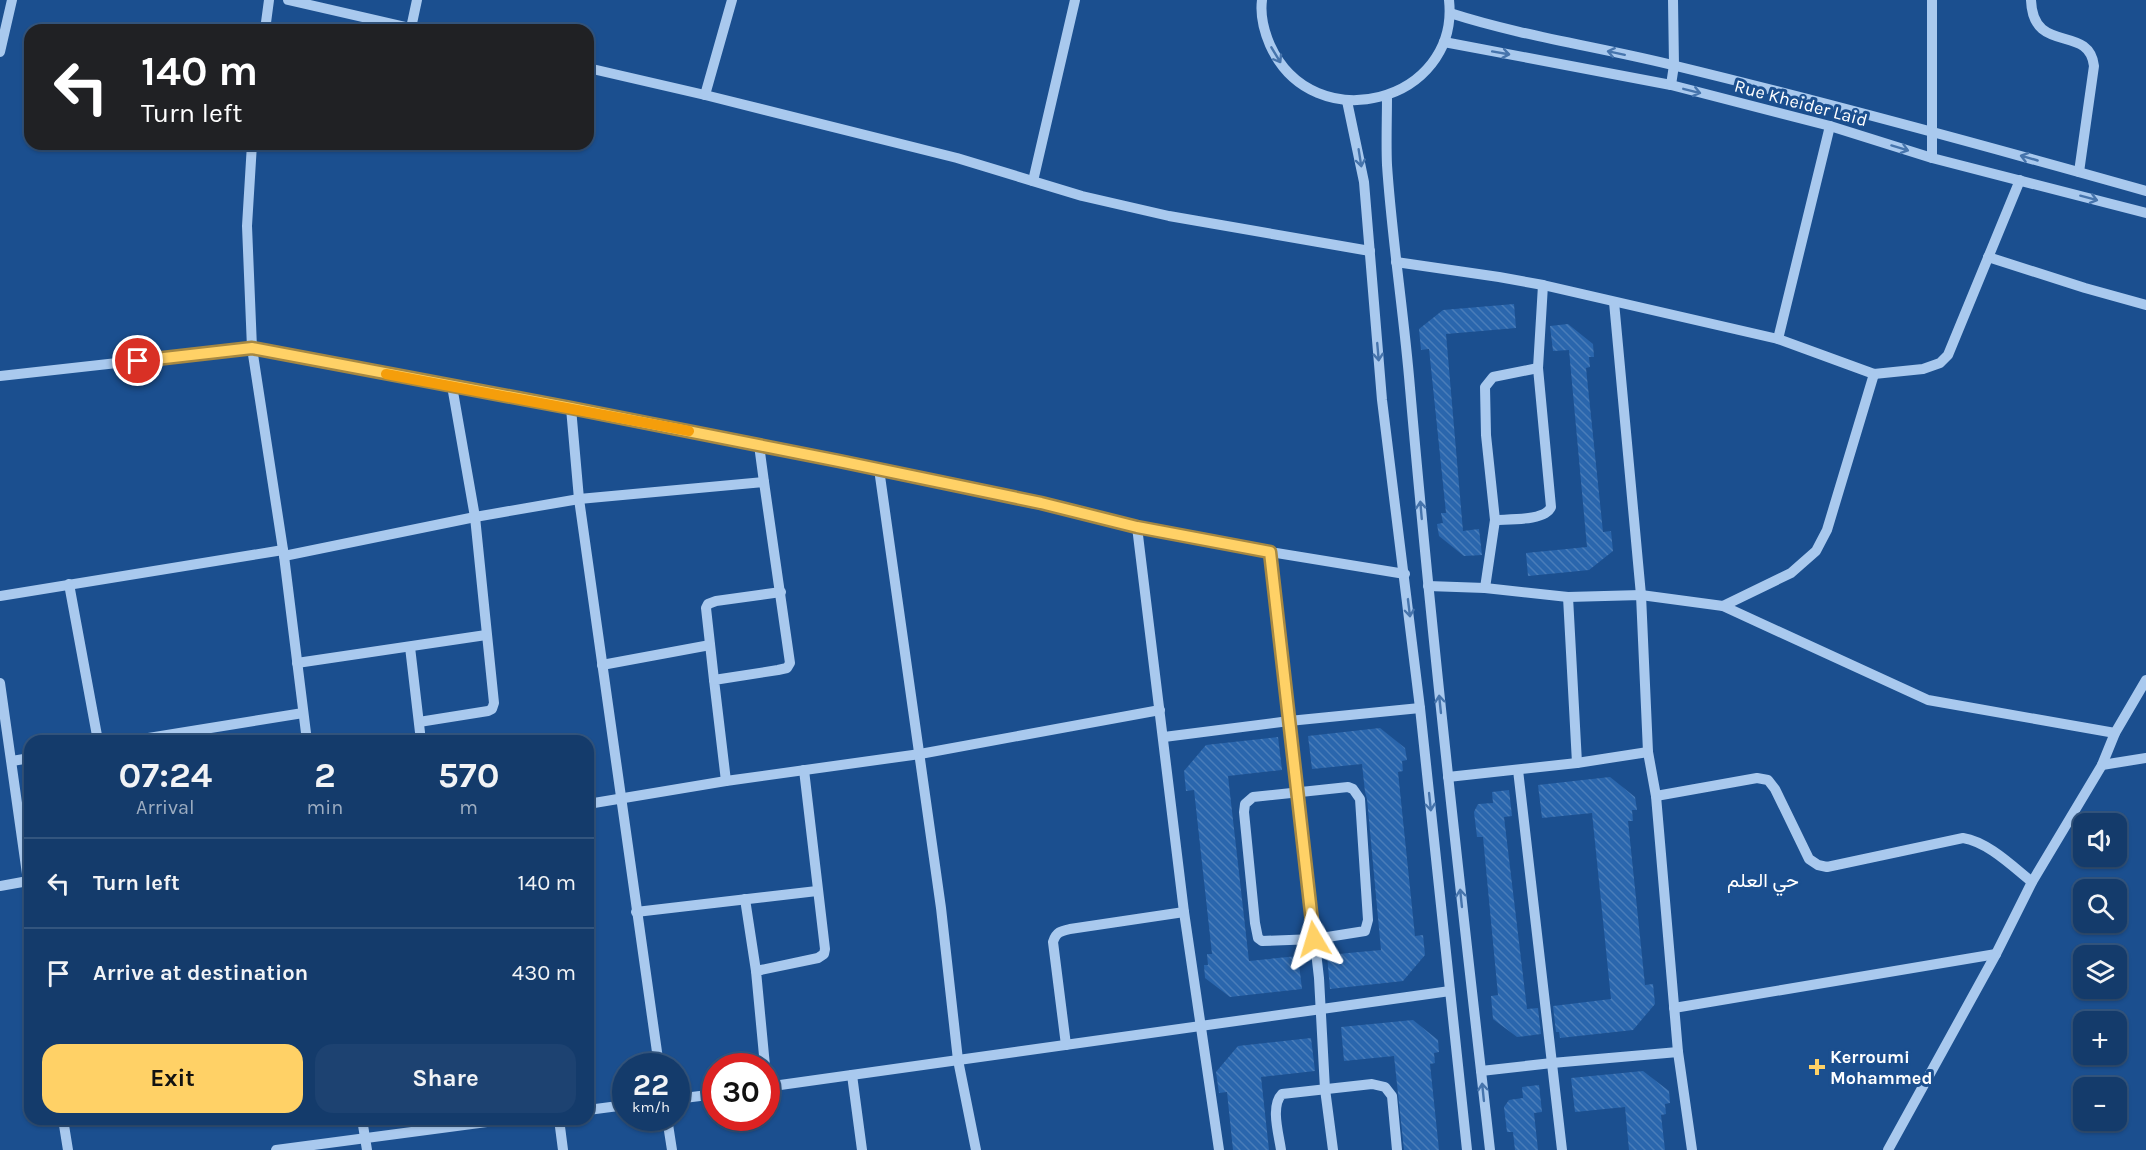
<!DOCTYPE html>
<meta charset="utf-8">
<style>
body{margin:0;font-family:Karla,Vazirmatn,sans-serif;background:#1d4271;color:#f1f3f6;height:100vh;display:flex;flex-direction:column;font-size:22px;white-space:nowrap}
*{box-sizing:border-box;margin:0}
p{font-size:20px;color:#9dadc1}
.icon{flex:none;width:33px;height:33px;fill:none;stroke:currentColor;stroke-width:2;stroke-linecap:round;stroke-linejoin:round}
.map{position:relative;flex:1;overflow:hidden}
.drawer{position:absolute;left:24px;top:735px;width:570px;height:390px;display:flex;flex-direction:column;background:#143b6b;border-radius:18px;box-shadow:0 2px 4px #0004,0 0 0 2px #33557e}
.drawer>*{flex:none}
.banner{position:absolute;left:24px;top:24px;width:570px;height:126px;border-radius:18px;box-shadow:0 2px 4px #0004,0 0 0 2px #33557e;background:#202124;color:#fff;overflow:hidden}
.controls{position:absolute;left:2073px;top:813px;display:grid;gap:12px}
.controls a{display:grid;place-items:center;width:54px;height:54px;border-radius:12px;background:#143b6b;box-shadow:0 2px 4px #0004,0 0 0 2px #33557e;font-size:30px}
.speed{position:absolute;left:612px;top:1053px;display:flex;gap:12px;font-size:30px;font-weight:700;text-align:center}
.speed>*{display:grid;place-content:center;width:78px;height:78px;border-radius:50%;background:#143b6b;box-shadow:0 2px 4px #0004,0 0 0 2px #33557e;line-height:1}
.speed small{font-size:15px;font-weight:400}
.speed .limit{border:9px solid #d22;background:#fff;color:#111}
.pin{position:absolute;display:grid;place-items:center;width:51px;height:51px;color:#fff;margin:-26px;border:3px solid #fff;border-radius:50%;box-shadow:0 2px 6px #0007}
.me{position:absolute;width:66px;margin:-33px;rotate:353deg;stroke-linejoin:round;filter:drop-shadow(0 0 4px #0008)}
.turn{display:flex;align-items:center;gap:21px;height:126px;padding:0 18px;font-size:27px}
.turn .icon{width:78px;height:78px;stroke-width:2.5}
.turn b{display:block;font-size:42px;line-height:51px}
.eta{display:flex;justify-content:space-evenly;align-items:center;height:102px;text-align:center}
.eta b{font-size:36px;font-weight:700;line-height:42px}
.action{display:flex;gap:12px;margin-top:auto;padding:12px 18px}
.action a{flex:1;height:69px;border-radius:18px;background:#ffd166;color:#111;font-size:24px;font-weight:700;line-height:69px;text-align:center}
.action a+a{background:#1d4271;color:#f1f3f6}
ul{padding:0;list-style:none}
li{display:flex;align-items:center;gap:18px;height:90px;padding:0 18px;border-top:2px solid #33557e}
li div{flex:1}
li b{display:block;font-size:22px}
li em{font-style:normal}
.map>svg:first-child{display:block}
.building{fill:url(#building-back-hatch)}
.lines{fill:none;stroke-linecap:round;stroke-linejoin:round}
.minor{stroke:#a9c9ee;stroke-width:10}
.oneway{stroke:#4674ac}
.route-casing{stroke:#a68842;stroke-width:15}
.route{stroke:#ffd166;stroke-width:10}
.slow{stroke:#f59e0b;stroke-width:10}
.poi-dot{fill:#ffd166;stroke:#1b4f8f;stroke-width:2}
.labels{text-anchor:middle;stroke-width:6;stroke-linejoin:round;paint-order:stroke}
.street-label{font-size:18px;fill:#fff;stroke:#1b4f8f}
.poi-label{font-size:18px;font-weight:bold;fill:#fff;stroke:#1b4f8f;text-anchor:start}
.neighbourhood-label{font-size:20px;fill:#fff;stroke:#1b4f8f}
</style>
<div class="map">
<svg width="2146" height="1150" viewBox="0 0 2146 1150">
<defs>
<pattern id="building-back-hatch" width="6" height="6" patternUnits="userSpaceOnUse" patternTransform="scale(1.5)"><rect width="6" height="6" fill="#2a66ad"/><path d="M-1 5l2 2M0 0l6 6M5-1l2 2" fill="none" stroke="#4a7db9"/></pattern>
</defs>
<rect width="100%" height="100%" fill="#1b4f8f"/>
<!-- building -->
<g class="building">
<polygon points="1514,304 1516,328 1446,334 1463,531 1479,529 1482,555 1464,556 1439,536 1437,524 1443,523 1441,513 1446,513 1429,349 1421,350 1419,329 1443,310"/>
<polygon points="1568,324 1593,344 1594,357 1589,357 1590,367 1586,368 1603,532 1611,531 1613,551 1589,570 1528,576 1526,553 1587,547 1569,350 1553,351 1550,326"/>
<polygon points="1380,728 1405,748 1407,760 1402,761 1403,771 1398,772 1415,936 1423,935 1425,955 1403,981 1330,989 1327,955 1381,950 1367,799 1365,792 1362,764 1312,769 1308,736"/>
<polygon points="1278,737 1282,770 1228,776 1249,961 1298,956 1302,989 1230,997 1205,978 1204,965 1208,965 1207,954 1212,954 1194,790 1186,791 1184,771 1206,745"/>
<polygon points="1610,777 1635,797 1637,810 1632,810 1633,821 1628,821 1645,985 1653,984 1655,1004 1633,1030 1560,1038 1559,1032 1556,1032 1553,1006 1611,999 1592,813 1542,818 1538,785"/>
<polygon points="1509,790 1512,816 1504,817 1527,1009 1538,1008 1541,1034 1517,1037 1493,1019 1491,996 1498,995 1483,837 1477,837 1474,812 1478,804 1493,803 1492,792"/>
<polygon points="1413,1020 1438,1040 1439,1052 1434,1053 1435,1063 1430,1064 1439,1150 1404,1150 1394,1056 1344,1061 1341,1027"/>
<polygon points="1311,1038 1315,1071 1261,1077 1269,1150 1233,1150 1227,1092 1219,1093 1216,1072 1238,1046"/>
<polygon points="1643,1071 1669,1091 1670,1103 1665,1104 1666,1114 1661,1115 1665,1150 1629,1150 1625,1107 1575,1112 1571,1078"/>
<polygon points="1539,1085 1542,1112 1534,1113 1538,1150 1515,1150 1513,1132 1507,1132 1504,1107 1509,1100 1523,1098 1522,1087"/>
</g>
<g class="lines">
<!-- minor -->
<g class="minor">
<polyline points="288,0 419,30"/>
<path d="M1262,0c-2,15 2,31 8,45 43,96 190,57 179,-45"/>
<polyline points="1932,0 1932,158"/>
<path d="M2031,0c2,56 58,23 63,66l-15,106"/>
<path d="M1450,13c75,24 150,34 226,53 157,38 314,81 470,125"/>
<polyline points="411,28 417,0"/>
<polyline points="265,30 269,0"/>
<polyline points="1444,42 1671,85 1830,126 1932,158 2146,213"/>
<polyline points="0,52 12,0"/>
<polyline points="588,68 705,95 957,158 1082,196 1169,216 1370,251"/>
<polyline points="1671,85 1674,65 1673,0"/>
<polyline points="705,95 732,0"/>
<path d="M1387,96c0,23 -1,47 0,69 5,75 17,149 23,223 22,254 51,508 80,762"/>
<polyline points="1347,101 1364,182 1382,400 1420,708 1467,1150"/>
<polyline points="1033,181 1075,0"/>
<polyline points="1988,257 2085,288 2146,305"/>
<polyline points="1396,262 1499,277 1543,285 1778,339 1874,374 1923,369 1940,363 1948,355 2020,180"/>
<polyline points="1614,302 1641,595 1648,752 1656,796 1678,1052 1692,1150"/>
<polyline points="1778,339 1830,126"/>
<polyline points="0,376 252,348 247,226 252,144"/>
<polyline points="571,408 579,499 659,1066"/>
<polyline points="759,445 764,482"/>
<polyline points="879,469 941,908 958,1060 976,1150"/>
<path d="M1495,520c15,-1 50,1 56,-13l-13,-139 5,-83"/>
<polyline points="1137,527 1184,912 1219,1150"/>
<polyline points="1270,552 1319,978 1325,1089 1333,1150"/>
<polyline points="284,556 475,517 579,499 764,482 790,663 787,668 778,670 714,680 726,781"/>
<polyline points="69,584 98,741"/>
<polyline points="1428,586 1485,588 1568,597 1641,595 1723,606 1928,700 2115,733"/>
<polyline points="1485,588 1495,520 1486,435 1485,387 1493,377 1538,368"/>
<polyline points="0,596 283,550"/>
<polyline points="1568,597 1577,763"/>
<polyline points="1723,606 1791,573 1816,551 1827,530 1874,374"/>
<polyline points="410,647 421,741"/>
<polyline points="297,663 486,635"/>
<polyline points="602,665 710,645"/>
<polyline points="714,680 706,608 708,604 716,601 781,592"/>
<polyline points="0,683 30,895"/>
<polyline points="419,722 488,711 492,709 494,703 475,517 452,386"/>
<polyline points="1164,737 1289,721 1420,708"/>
<polyline points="130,741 303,713"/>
<polyline points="307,741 284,556 252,348 571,408 879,469 1041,503 1137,527 1270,552 1405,574"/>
<polyline points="12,761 30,758"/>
<polyline points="2102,765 2146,758"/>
<polyline points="1518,770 1562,1150"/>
<polyline points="1448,777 1577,763 1648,752"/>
<polygon points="1348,787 1353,789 1360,799 1368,920 1365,931 1315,939 1262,941 1258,938 1255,923 1244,812 1245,804 1253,797"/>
<path d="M1656,796l101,-18 11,2 7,9 34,70 9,6 9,2 136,-29c25,4 49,28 69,44"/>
<polyline points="588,804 726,781 920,754 1160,710"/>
<polyline points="0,886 28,881"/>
<polyline points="745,899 756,971"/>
<polyline points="636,912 817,891"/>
<polyline points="1674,1008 1996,954"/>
<path d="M1066,1045l-13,-103c3,-10 8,-11 17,-13l114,-17"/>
<polyline points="765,1066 756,971 818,958 824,954 825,949 804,770"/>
<polyline points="1481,1071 1552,1063 1678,1052"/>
<polyline points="852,1075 862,1150"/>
<polyline points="766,1087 1450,991"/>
<polyline points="676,1099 716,1094"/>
<polyline points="588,1110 626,1105"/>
<polyline points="667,1118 672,1150"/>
<polyline points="63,1119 68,1150"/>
<polyline points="362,1119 367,1150"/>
<polyline points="559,1119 563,1150"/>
<polyline points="276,1150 510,1119"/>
<path d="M1281,1150c-2,-15 -11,-44 1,-56l90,-10 13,3 7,9 5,54"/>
<polyline points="1888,1150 1996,954 2032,882 2102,765 2115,733 2146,680"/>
</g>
</g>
<!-- one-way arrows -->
<defs><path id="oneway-shaft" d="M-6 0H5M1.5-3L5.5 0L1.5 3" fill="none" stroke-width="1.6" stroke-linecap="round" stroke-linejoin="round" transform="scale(1.5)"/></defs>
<g class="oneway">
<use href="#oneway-shaft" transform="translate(1501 53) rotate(10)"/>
<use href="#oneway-shaft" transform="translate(1616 53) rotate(-168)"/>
<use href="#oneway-shaft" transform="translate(1276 55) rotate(59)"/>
<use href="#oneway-shaft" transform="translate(1692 91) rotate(14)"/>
<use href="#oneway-shaft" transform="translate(1900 148) rotate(17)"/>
<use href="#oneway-shaft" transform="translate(1360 158) rotate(81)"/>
<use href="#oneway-shaft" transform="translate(2029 158) rotate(-164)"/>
<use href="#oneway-shaft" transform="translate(2089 198) rotate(15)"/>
<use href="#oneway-shaft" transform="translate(1378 352) rotate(85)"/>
<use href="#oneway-shaft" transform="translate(1421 510) rotate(-95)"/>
<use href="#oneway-shaft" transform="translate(1409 608) rotate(83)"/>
<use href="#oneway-shaft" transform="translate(1440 704) rotate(-96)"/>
<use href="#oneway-shaft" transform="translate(1430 802) rotate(84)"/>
<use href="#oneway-shaft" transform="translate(1461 898) rotate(-96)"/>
<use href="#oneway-shaft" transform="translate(1483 1092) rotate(-96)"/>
</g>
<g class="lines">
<!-- route casing -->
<g class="route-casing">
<polyline id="route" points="138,361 252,348 571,408 839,461 1041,503 1137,527 1270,552 1314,939"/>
</g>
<!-- route -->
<use href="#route" class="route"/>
<!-- slow -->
<polyline class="slow" points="386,374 689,431"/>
</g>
<!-- markers -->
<path class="poi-dot" d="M1814 1058h6v6h6v6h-6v6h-6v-6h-6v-6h6z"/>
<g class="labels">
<!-- street labels -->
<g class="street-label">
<text transform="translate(1801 103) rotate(15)" y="6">Rue Kheider Laid</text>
</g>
<!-- poi labels -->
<g class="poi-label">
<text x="1830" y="1063">Kerroumi<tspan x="1830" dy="21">Mohammed</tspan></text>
</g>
<!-- neighbourhood labels -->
<g class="neighbourhood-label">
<text x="1763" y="887">حي العلم</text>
</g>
</g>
</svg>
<div class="controls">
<a><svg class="icon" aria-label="sound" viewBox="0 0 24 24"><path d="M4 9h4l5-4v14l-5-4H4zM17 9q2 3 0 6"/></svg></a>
<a><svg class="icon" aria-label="search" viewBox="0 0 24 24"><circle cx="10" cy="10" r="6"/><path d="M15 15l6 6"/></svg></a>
<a><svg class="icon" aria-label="layers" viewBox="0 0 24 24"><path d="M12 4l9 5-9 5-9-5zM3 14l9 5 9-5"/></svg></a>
<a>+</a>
<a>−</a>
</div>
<div class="speed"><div>22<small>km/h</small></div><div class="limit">30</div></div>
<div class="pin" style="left:138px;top:361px;background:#d93025"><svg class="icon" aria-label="arrive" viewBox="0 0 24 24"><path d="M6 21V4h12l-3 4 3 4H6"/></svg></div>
<svg class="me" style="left:1314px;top:939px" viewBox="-20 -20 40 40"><path d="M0-17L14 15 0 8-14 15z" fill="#ffd166" stroke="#fff" stroke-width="4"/></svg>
<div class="banner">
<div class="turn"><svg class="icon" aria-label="left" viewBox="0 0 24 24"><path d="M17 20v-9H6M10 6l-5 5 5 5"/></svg><div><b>140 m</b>Turn left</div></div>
</div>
<section class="drawer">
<div class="eta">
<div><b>07:24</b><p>Arrival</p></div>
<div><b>2</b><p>min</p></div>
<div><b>570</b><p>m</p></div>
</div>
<ul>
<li><svg class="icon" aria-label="left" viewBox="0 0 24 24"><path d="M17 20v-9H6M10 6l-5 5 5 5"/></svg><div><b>Turn left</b></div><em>140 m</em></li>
<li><svg class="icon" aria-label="arrive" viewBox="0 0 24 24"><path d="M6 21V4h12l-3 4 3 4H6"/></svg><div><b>Arrive at destination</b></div><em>430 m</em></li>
</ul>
<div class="action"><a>Exit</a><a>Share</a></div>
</section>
</div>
